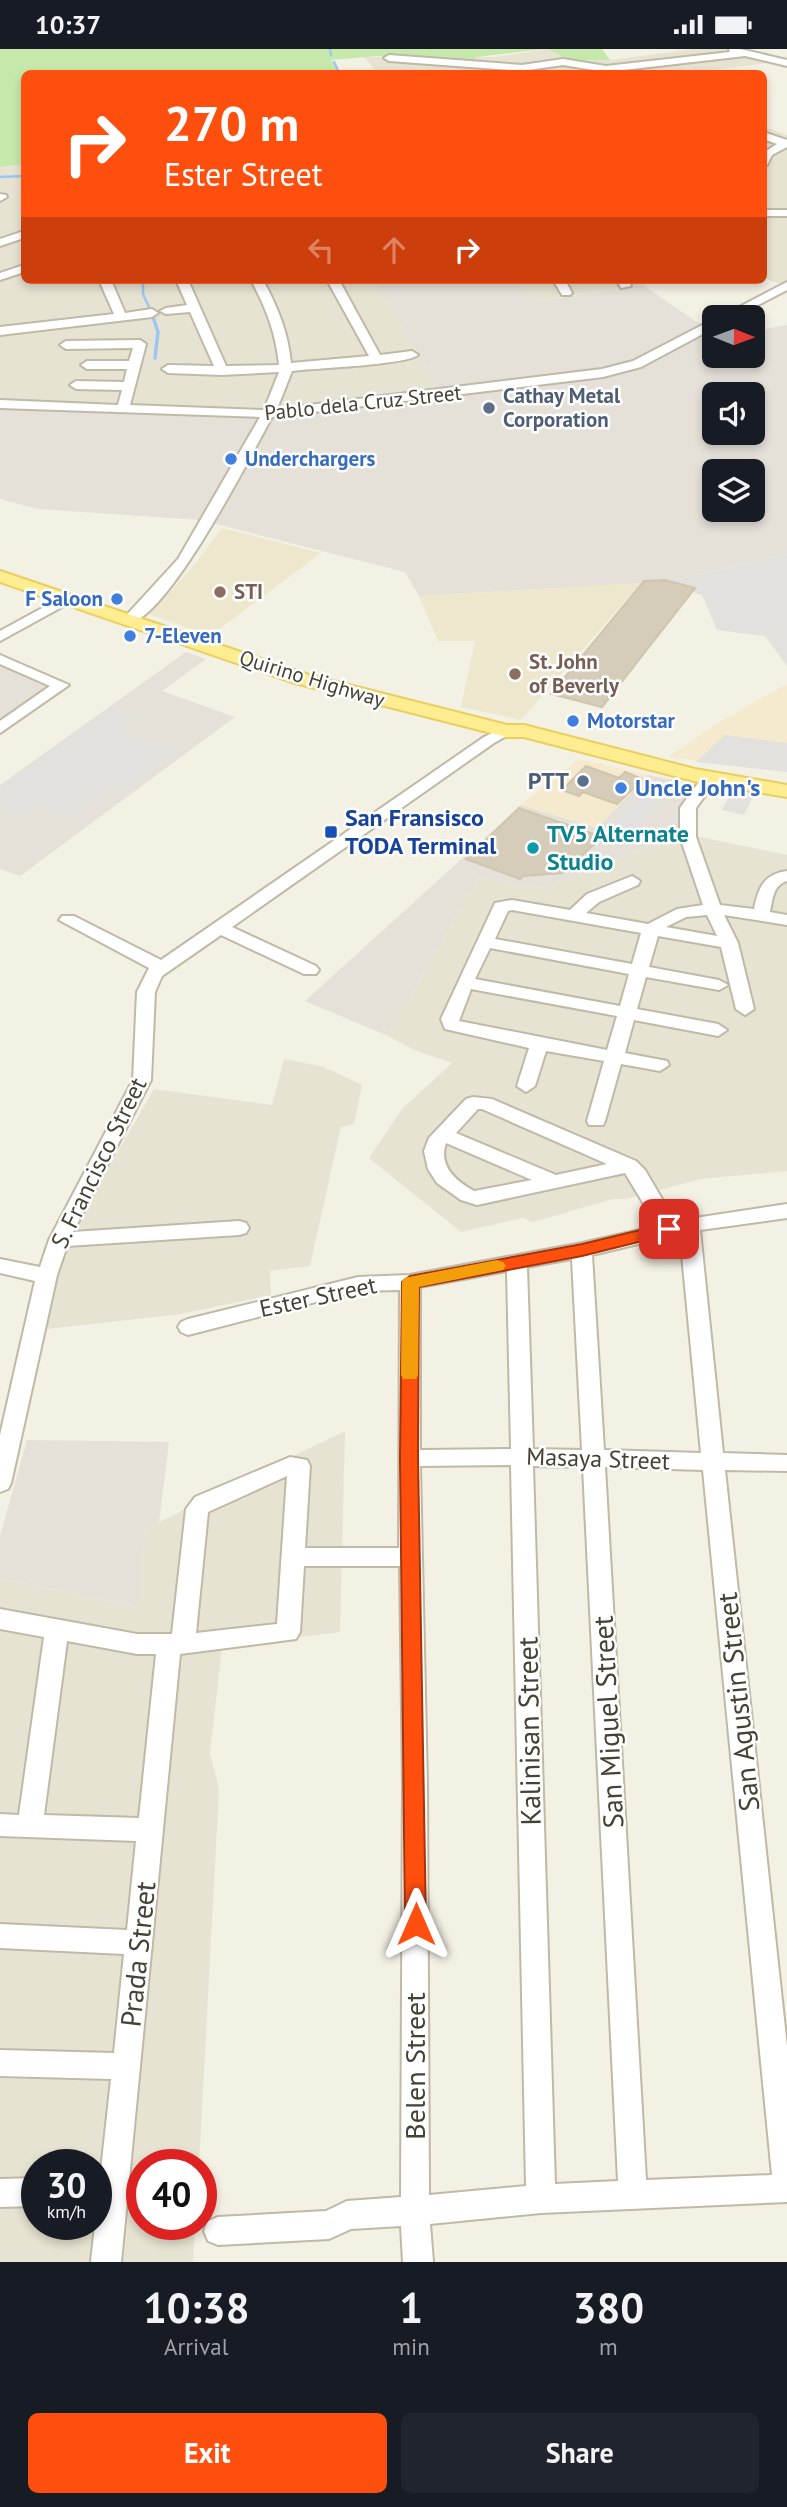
<!DOCTYPE html>
<style>
body{margin:0;font-family:"PT Sans",sans-serif;background:#20242c;color:#f1f3f6;height:100vh;display:flex;flex-direction:column;font-size:26px;white-space:nowrap}
*{box-sizing:border-box;margin:0}
p{font-size:23px;color:#9ea1a6}
.icon{flex:none;width:38px;height:38px;fill:none;stroke:currentColor;stroke-width:2;stroke-linecap:round;stroke-linejoin:round}
.map{position:relative;height:2213px;overflow:hidden}
.side{display:flex;flex-direction:column;background:#171b24;flex:1}
.side>*{flex:none}
.top-card{position:absolute;left:21px;top:21px;width:746px;height:214px;border-radius:10px;box-shadow:0 4px 10px #0003;background:#ff4f0f;color:#fff;overflow:hidden}
.needle{width:46px;rotate:91deg}
.controls{position:absolute;left:702px;top:256px;display:grid;gap:14px}
.controls a{display:grid;place-items:center;width:63px;height:63px;border-radius:10px;background:#171b24;box-shadow:0 4px 10px #0003;font-size:35px}
.speed{position:absolute;left:21px;top:2100px;display:flex;gap:14px;font-size:35px;font-weight:700;text-align:center}
.speed>*{display:grid;place-content:center;width:91px;height:91px;border-radius:50%;background:#171b24;box-shadow:0 4px 10px #0003;line-height:1}
.speed small{font-size:18px;font-weight:400}
.speed .limit{border:10px solid #d22;background:#fff;color:#111}
.pin{position:absolute;display:grid;place-items:center;width:60px;height:60px;color:#fff;margin:-30px;border-radius:14px;box-shadow:0 4px 10px #0006}
.me{position:absolute;width:77px;margin:-38px;rotate:0deg;stroke-linejoin:round;filter:drop-shadow(0 0 5px #0008)}
.turn{display:flex;align-items:center;gap:24px;height:147px;padding:0 28px;font-size:32px}
.turn .icon{width:91px;height:91px;stroke-width:2.5}
.turn b{display:block;font-size:49px;line-height:60px}
.lanes{display:flex;align-items:center;height:66px;padding:0 28px;background:#0003;justify-content:center;gap:35px;direction:ltr}
.lanes .off{opacity:.35}
.eta{display:flex;justify-content:space-evenly;align-items:center;height:119px;text-align:center}
.eta b{font-size:42px;font-weight:600;line-height:49px}
.cta{display:flex;gap:14px;margin-top:auto;padding:14px 28px}
.cta a{flex:1;height:80px;border-radius:10px;background:#ff4f0f;color:#fff;font-size:28px;font-weight:600;line-height:80px;text-align:center}
.cta a+a{background:#20242c;color:#f1f3f6}
.status{display:flex;justify-content:space-between;align-items:center;height:49px;padding:0 35px;background:#171b24;direction:ltr}
.status svg{height:19px;fill:currentColor}
.map>svg:first-child{display:block}
.residential{fill:#e7e3d2;fill-rule:evenodd}
.commercial{fill:#f6eace}
.industrial{fill:#e5e1d9;fill-rule:evenodd}
.education{fill:#ede8cd}
.green{fill:#c6e9ab}
.parking{fill:#e3e1dd}
.lines{fill:none;stroke-linecap:round;stroke-linejoin:round}
.stream-far1{stroke:#9dc6f3;stroke-width:2.5}
.stream{stroke:#9dc6f3;stroke-width:3.5}
.building{fill:#d5cdb9;stroke:#d0c6ac;stroke-width:2}
.minor-casing{stroke:#bfb9a6;stroke-width:4}
.major-casing{stroke:#e9cf5d;stroke-width:4}
.minor{fill:#fff;fill-rule:evenodd}
.major{fill:#ffed91;fill-rule:evenodd}
.route{fill:#ff4f0f;stroke:#a6330a;stroke-width:2}
.slow{fill:#f59e0b}
.service-dot{fill:#5c6f8a;stroke:#fff;stroke-width:2.5}
.shop-dot{fill:#3f7fe0;stroke:#fff;stroke-width:2.5}
.education-dot{fill:#8d6e63;stroke:#fff;stroke-width:2.5}
.transit-dot{fill:#1a4fb4;stroke:#fff;stroke-width:2.5}
.culture-dot{fill:#0f9aa8;stroke:#fff;stroke-width:2.5}
.labels{text-anchor:middle;stroke-width:5;stroke-linejoin:round;paint-order:stroke}
.far-service-label{font-size:21px;font-weight:bold;fill:#4e5e75;stroke:#fff;text-anchor:start}
.far-street-label{font-size:21px;fill:#454134;stroke:#fff}
.far-shop-label{font-size:21px;font-weight:bold;fill:#366cbe;stroke:#fff;text-anchor:start}
.far-education-label{font-size:21px;font-weight:bold;fill:#785e54;stroke:#fff;text-anchor:start}
.service-label{font-size:24px;font-weight:bold;fill:#4e5e75;stroke:#fff;text-anchor:end}
.shop-label{font-size:24px;font-weight:bold;fill:#366cbe;stroke:#fff;text-anchor:start}
.transit-label{font-size:24px;font-weight:bold;fill:#164399;stroke:#fff;text-anchor:start}
.culture-label{font-size:24px;font-weight:bold;fill:#0d838f;stroke:#fff;text-anchor:start}
.street-label{font-size:24px;fill:#454134;stroke:#fff}
.near-street-label{font-size:28px;fill:#454134;stroke:#fff}
</style>
<div class="status"><b>10:37</b><svg viewBox="0 0 49 12"><path d="M0 12V9h3v3zM5 12V6h3v6zM10 12V3h3v9zM15 12V0h3v12zM26 1h20v11H26zM47 4h2v5h-2z"/></svg></div>
<div class="map">
<svg width="787" height="2213" viewBox="0 0 787 2213">
<rect width="100%" height="100%" fill="#f3f0e4"/>
<!-- residential -->
<g class="residential">
<polygon points="548,0 570,12 610,11 693,0 724,0 776,13 685,24 378,24 364,8 495,8"/>
<polygon points="763,77 787,86 787,235 784,236 763,229"/>
<polygon points="24,115 24,231 374,231 440,342 270,361 0,351 0,118"/>
<polygon points="517,231 659,231 660,233 526,254"/>
<polygon points="681,784 787,806 787,1122 700,1130 626,1150 613,1150 533,1173 522,1169 461,1183 369,1109 402,1060 452,1014 416,1002 388,987 478,829 546,839"/>
<polygon points="284,1010 324,1018 362,1036 354,1075 341,1078 310,1217 270,1222 271,1246 181,1265 47,1280 50,1250 76,1175 154,1040 272,1056"/>
<path d="M345,1382l-5,201 -118,15 -12,106 9,36 -20,376h-57v59h53l-2,38h-193v-684l137,29 8,-78zM37,2116h59v59h-59z"/>
</g>
<!-- commercial -->
<g class="commercial">
<polygon points="787,635 787,723 669,708 716,675"/>
<polygon points="579,710 648,726 597,779 521,756"/>
</g>
<!-- industrial -->
<g class="industrial">
<polygon points="374,231 517,231 527,254 643,236 701,276 667,296 614,318 552,329 440,342"/>
<path d="M787,276v229l-123,28 -245,14 -14,-24 -193,-49 58,-107 291,-34 44,-7 101,-44 8,3v21h38l1,-24zM714,345h38v38h-38zM714,422h38v38h-38z"/>
<polygon points="0,358 216,367 261,367 200,471 38,460 0,450"/>
<polygon points="186,603 206,610 162,642 235,668 20,827 0,820 0,736"/>
<polygon points="0,616 50,639 0,674"/>
<polygon points="648,726 698,736 680,760 681,784 546,839 478,829 388,987 305,952 521,756 597,779"/>
<polygon points="27,1391 169,1393 159,1473 145,1480 138,1558 0,1529 0,1487"/>
</g>
<!-- education -->
<g class="education">
<polygon points="222,479 321,504 210,587 149,565 191,520"/>
<polygon points="641,534 521,671 461,658 475,592 438,592 419,547"/>
</g>
<!-- green -->
<g class="green">
<polygon points="0,0 545,0 476,8 471,13 377,7 331,11 338,24 24,24 24,115 0,118"/>
<polygon points="548,0 602,0 610,11 570,12"/>
</g>
<!-- parking -->
<g class="parking">
<polygon points="787,505 787,617 765,587 717,581 702,546 664,533"/>
<polygon points="110,658 138,669 121,682 177,703 121,745 110,740 68,771 38,759 23,770 0,760 0,737"/>
<polygon points="725,686 787,694 787,723 696,713"/>
<polygon points="649,736 671,744 631,787 608,779"/>
<polygon points="733,739 755,743 744,766 722,761"/>
</g>
<g class="lines">
<!-- stream-far1 -->
<g class="stream-far1">
<polyline points="330,0 331,6"/>
<polyline points="334,13 339,24"/>
<polyline points="0,128 24,127"/>
<polyline points="143,231 143,245 153,267"/>
</g>
<!-- stream -->
<polyline class="stream" points="152,265 158,283 155,309"/>
</g>
<!-- building -->
<g class="building">
<polygon points="665,531 695,539 602,658 551,645 644,532"/>
<polygon points="586,717 619,729 625,723 643,730 617,755 583,743 579,747 562,741"/>
<polygon points="519,759 602,788 563,824 523,827 520,830 466,810"/>
<polygon points="678,1188 680,1208 662,1208 661,1192"/>
</g>
<g class="lines">
<!-- minor casing -->
<g class="minor-casing">
<g id="minor">
<polygon points="729,0 740,0 787,11 787,17 745,7 606,23 563,16 522,22 389,12 384,9 389,6 522,16 563,10 606,17 730,3"/>
<polygon points="763,83 787,91 787,98 772,106 767,116 763,117 763,104 777,95 763,90"/>
<polygon points="0,145 6,146 7,148 0,152"/>
<rect x="763" y="161" width="24" height="6"/>
<polygon points="24,182 24,189 0,197 0,190"/>
<polygon points="24,216 24,223 0,231 0,224"/>
<polygon points="99,231 111,231 125,264 152,260 158,264 152,268 0,286 0,278 114,265"/>
<path d="M176,231h12l38,86 53,-1c-3,-32 -13,-57 -28,-85h12c15,28 25,52 28,83l78,-7 -42,-76h12l41,75 32,-4 6,4c-13,10 -103,13 -126,16l-15,38 325,-40 31,-8 81,-42v9l-73,39 -38,10 -331,40c-23,42 -101,196 -143,207l-7,-4 56,-61 82,-142 -260,-9v-8l118,5 4,-15 -46,-1 -6,-4 6,-4 48,1 3,-13h-40l-6,-4 6,-4h42l4,-13 -67,1 -6,-4 6,-4 74,-1 6,4 -16,61 134,5 15,-38 -57,3 -54,-2 -6,-4 6,-4 46,1 -24,-54 -24,2 -6,-3 6,-3 21,-3z"/>
<polygon points="553,231 565,231 572,244 570,246 562,246"/>
<polygon points="617,231 629,231 631,237 621,239"/>
<polygon points="787,233 787,241 735,268 720,268"/>
<polygon points="66,546 71,547 71,553 0,592 0,582"/>
<polygon points="0,606 69,636 0,684 0,672 50,637 0,615"/>
<polygon points="507,677 512,679 515,682 494,694 232,878 316,917 319,921 316,925 304,925 221,886 162,927 155,943 151,1031 73,1183 239,1172 246,1174 249,1179 246,1184 239,1186 67,1197 57,1226 11,1434 8,1440 0,1443 0,1386 35,1232 0,1224 0,1210 40,1218 49,1191 133,1031 137,943 149,919 59,871 62,867 74,867 161,911 484,688"/>
<path d="M710,724l8,5 -22,30v29l24,68 34,4c4,-21 10,-35 33,-38v10c-14,4 -14,18 -17,31l17,3v10l-63,-10 14,28 16,66 -9,6 -9,-6 -15,-62 -63,-11 -9,31 70,13 9,5 -9,5 -73,-13 -9,32 81,15 9,6 -9,6 -84,-16 -9,33 42,8 2,4 -9,6 -39,-7 -16,57 -2,4h-14l-2,-4 17,-60 -58,-10 -11,35 -9,6 -9,-6 12,-38 -84,-19 -4,-10 54,-116 17,-3 58,10 17,-16 45,-18 8,5 -2,4 -39,17 -13,11 62,11 29,-15 26,-4 -23,-68v-29l24,-33zM512,861l129,23 -9,31 -137,-25 13,-28zM707,866l10,21 -51,-9 20,-10zM490,899l139,26 -9,32 -145,-27zM471,940l146,27 -10,34 -148,-29z"/>
<path d="M473,1048l19,2 144,62 9,9 30,51 112,-17v14l-87,12 23,223 64,2v16l-62,-1 62,577v155l-246,11 -111,11 3,38h-30l-2,-36 -50,3 -22,10 -111,6 -10,-4 -4,-10 4,-10 10,-4 108,-6 21,-10 54,-4 2,-413 -3,-218h-96l-4,66 -4,7 -116,15 -59,608h-30l20,-183 -111,-3v-26l114,3 10,-99 -124,-6v-24l127,6 9,-89 -136,-5v-22l19,1 25,-178 -44,-8v-20l137,25h35l14,-125 9,-12 95,-40 17,3 3,6 -5,82h94l1,-258 -42,1 -170,44 -7,-3 -3,-5 3,-5 7,-3 170,-42 52,-2 172,-32 75,-17 -32,-53 -148,32 -16,-5 -24,-17 -9,-14 -4,-18 5,-13 37,-39zM478,1060h4l125,55 -51,11 -100,-42zM446,1094l86,37 -58,11c-18,-10 -36,-25 -28,-48zM680,1185l21,219 -97,-3 -12,-195zM572,1210l10,191 -49,-1 -6,-182zM507,1222l4,178 -91,1v-163zM511,1416l15,721 -97,9 -2,-411 -7,-318zM533,1417l50,1 35,714 -63,3zM605,1418l98,3 69,705 -126,5zM287,1427l-10,148 -81,9 12,-121zM67,1592l70,13h19l-17,164 -95,-3z"/>
<polygon points="37,2129 37,2157 0,2158 0,2130"/>
</g>
</g>
<!-- major casing -->
<g class="major-casing">
<polygon id="major" points="0,522 309,626 507,676 524,676 695,720 787,736 787,748 694,732 524,688 507,688 295,634 0,533"/>
</g>
<!-- minor -->
<use href="#minor" class="minor"/>
<!-- major -->
<use href="#major" class="major"/>
</g>
<!-- route -->
<polygon class="route" points="669,1174 677,1180 675,1184 582,1207 419,1238 418,1409 426,1875 423,1882 416,1885 408,1882 405,1875 400,1409 402,1233 410,1227 582,1195"/>
<!-- slow -->
<polygon class="slow" points="497,1211 503,1213 506,1217 503,1221 419,1238 418,1326 416,1330 403,1330 401,1326 402,1233 404,1229"/>
<!-- markers -->
<g class="service-dot">
<circle cx="489" cy="359" r="7"/>
<circle cx="583" cy="732" r="7"/>
</g>
<g class="shop-dot">
<circle cx="231" cy="410" r="7"/>
<circle cx="117" cy="550" r="7"/>
<circle cx="130" cy="587" r="7"/>
<circle cx="573" cy="672" r="7"/>
<circle cx="621" cy="739" r="7"/>
</g>
<g class="education-dot">
<circle cx="220" cy="543" r="7"/>
<circle cx="515" cy="625" r="7"/>
</g>
<rect class="transit-dot" x="324" y="776" width="14" height="14" rx="3.5"/>
<circle class="culture-dot" cx="533" cy="799" r="7"/>
<g class="labels">
<!-- far-service labels -->
<g class="far-service-label">
<text x="503" y="354">Cathay Metal<tspan x="503" dy="24">Corporation</tspan></text>
</g>
<!-- far-street labels -->
<g class="far-street-label">
<text transform="translate(363 354) rotate(-6)" y="7">Pablo dela Cruz Street</text>
<text transform="translate(312 630) rotate(17)" y="7">Quirino Highway</text>
</g>
<!-- far-shop labels -->
<g class="far-shop-label">
<text x="245" y="417">Underchargers</text>
<text x="103" y="557" text-anchor="end">F Saloon</text>
<text x="144" y="594">7-Eleven</text>
<text x="587" y="679">Motorstar</text>
</g>
<!-- far-education labels -->
<g class="far-education-label">
<text x="234" y="550">STI</text>
<text x="529" y="620">St. John<tspan x="529" dy="24">of Beverly</tspan></text>
</g>
<!-- service labels -->
<g class="service-label">
<text x="569" y="740">PTT</text>
</g>
<!-- shop labels -->
<g class="shop-label">
<text x="635" y="747">Uncle John's</text>
</g>
<!-- transit labels -->
<g class="transit-label">
<text x="345" y="777">San Fransisco<tspan x="345" dy="28">TODA Terminal</tspan></text>
</g>
<!-- culture labels -->
<g class="culture-label">
<text x="547" y="793">TV5 Alternate<tspan x="547" dy="28">Studio</tspan></text>
</g>
<!-- street labels -->
<g class="street-label">
<text transform="translate(99 1114) rotate(-64)" y="8">S. Francisco Street</text>
<text transform="translate(318 1248) rotate(-12)" y="8">Ester Street</text>
<text transform="translate(598 1410) rotate(2)" y="8">Masaya Street</text>
</g>
<!-- near-street labels -->
<g class="near-street-label">
<text transform="translate(738 1653) rotate(-96)" y="10">San Agustin Street</text>
<text transform="translate(608 1673) rotate(-93)" y="10">San Miguel Street</text>
<text transform="translate(529 1682) rotate(-91)" y="10">Kalinisan Street</text>
<text transform="translate(138 1905) rotate(-84)" y="10">Prada Street</text>
<text transform="translate(415 2017) rotate(-90)" y="10">Belen Street</text>
</g>
</g>
</svg>
<div class="controls">
<a><svg class="needle" viewBox="-14 -14 28 28"><path d="M0-13l5 13h-10z" fill="#e53935"/><path d="M0 13l5-13h-10z" fill="#9ea1a6"/></svg></a>
<a><svg class="icon" aria-label="sound" viewBox="0 0 24 24"><path d="M4 9h4l5-4v14l-5-4H4zM17 9q2 3 0 6"/></svg></a>
<a><svg class="icon" aria-label="layers" viewBox="0 0 24 24"><path d="M12 4l9 5-9 5-9-5zM3 14l9 5 9-5"/></svg></a>
</div>
<div class="speed"><div>30<small>km/h</small></div><div class="limit">40</div></div>
<div class="pin" style="left:669px;top:1180px;background:#d93025"><svg class="icon" aria-label="arrive" viewBox="0 0 24 24"><path d="M6 21V4h12l-3 4 3 4H6"/></svg></div>
<svg class="me" style="left:416px;top:1875px" viewBox="-20 -20 40 40"><path d="M0-17L14 15 0 8-14 15z" fill="#ff4f0f" stroke="#fff" stroke-width="4"/></svg>
<div class="top-card">
<div class="turn"><svg class="icon" aria-label="right" viewBox="0 0 24 24"><path d="M7 20v-9h11M14 6l5 5-5 5"/></svg><div><b>270 m</b>Ester Street</div></div>
<div class="lanes"><svg class="icon off" aria-label="left" viewBox="0 0 24 24"><path d="M17 20v-9H6M10 6l-5 5 5 5"/></svg><svg class="icon off" aria-label="ahead" viewBox="0 0 24 24"><path d="M12 20V5M6 11l6-6 6 6"/></svg><svg class="icon" aria-label="right" viewBox="0 0 24 24"><path d="M7 20v-9h11M14 6l5 5-5 5"/></svg></div>
</div>
</div>
<section class="side">
<div class="eta">
<div><b>10:38</b><p>Arrival</p></div>
<div><b>1</b><p>min</p></div>
<div><b>380</b><p>m</p></div>
</div>
<div class="cta"><a>Exit</a><a>Share</a></div>
</section>
